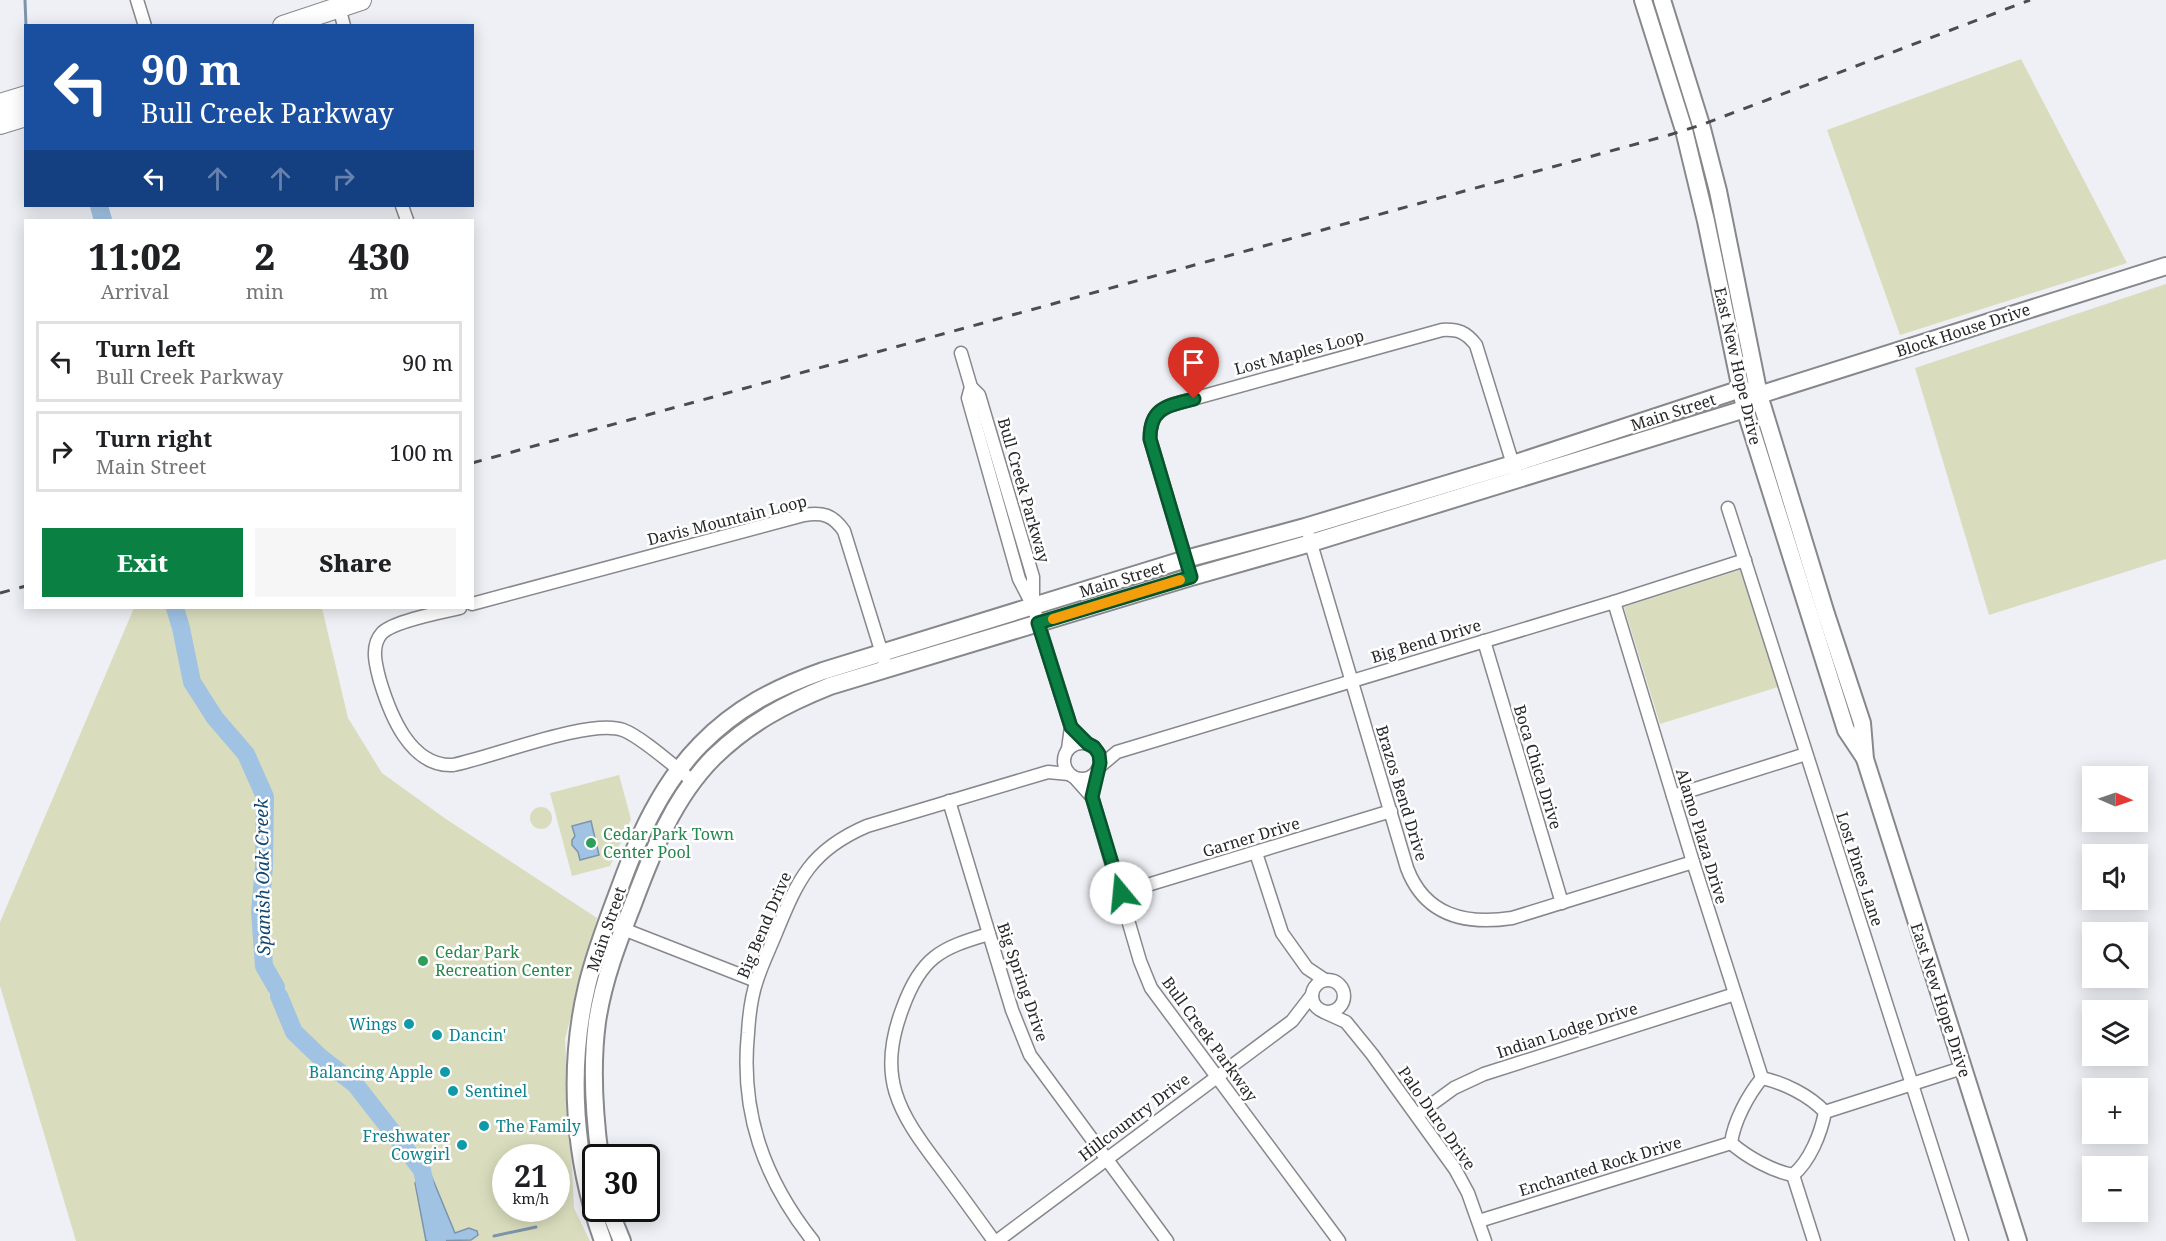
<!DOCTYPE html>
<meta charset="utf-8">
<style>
body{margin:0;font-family:"Noto Serif",serif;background:#f6f6f6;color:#202124;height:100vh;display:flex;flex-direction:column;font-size:22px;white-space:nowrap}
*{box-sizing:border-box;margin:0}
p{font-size:20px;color:#757577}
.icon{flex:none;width:33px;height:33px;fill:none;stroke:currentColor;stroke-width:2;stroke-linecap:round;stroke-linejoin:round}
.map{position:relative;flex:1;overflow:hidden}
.panel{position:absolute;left:24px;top:219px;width:450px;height:390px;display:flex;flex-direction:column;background:#fff;border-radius:0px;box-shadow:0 3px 15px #0003}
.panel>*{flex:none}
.guide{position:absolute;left:24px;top:24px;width:450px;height:183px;border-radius:0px;box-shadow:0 3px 15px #0003;background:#1a4fa0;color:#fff;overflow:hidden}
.needle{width:39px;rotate:92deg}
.buttons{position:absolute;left:2082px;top:766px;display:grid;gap:12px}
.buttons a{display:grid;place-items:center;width:66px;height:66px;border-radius:0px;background:#fff;box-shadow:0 3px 15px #0003;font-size:30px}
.speed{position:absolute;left:492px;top:1144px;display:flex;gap:12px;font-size:30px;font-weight:700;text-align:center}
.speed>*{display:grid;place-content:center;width:78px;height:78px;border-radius:50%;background:#fff;box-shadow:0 3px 15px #0003;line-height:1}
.speed small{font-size:15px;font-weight:400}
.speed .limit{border:3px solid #111;border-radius:9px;background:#fff;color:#111}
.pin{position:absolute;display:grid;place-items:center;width:51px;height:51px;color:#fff;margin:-62px -26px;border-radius:50% 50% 50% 0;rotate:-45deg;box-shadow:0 0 6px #0007}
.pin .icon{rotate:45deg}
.me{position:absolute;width:66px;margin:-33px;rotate:343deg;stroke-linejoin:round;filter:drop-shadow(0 0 4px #0008)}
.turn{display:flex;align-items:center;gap:21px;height:126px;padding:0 18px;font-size:27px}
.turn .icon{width:78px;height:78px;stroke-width:2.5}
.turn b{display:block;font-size:42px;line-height:51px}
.lanes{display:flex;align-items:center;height:57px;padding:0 18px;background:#0003;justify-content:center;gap:30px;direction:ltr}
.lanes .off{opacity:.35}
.eta{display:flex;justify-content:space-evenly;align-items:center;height:102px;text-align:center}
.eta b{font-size:36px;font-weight:800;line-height:42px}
.primary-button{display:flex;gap:12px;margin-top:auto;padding:12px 18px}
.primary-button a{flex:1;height:69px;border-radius:0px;background:#0b8043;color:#fff;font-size:24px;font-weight:800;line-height:69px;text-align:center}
.primary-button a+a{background:#f6f6f6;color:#202124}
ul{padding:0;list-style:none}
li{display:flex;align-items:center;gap:18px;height:81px;margin:0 12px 9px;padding:0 6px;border:3px solid #e0e0e0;border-radius:0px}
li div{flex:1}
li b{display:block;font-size:22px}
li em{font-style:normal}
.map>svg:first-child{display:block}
.green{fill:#daddbd;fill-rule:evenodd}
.water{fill:#a0c3e4;stroke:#7c94ac;stroke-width:1.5}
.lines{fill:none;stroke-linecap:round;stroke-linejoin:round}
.stream{stroke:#7c94ac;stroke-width:3}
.river{stroke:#a0c3e4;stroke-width:18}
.street-casing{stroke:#86888c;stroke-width:15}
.secondary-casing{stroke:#86888c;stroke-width:20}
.primary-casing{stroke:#86888c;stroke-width:22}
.street{stroke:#fff;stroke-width:12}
.secondary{stroke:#fff;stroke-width:16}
.primary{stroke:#fff;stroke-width:20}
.rail{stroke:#4b4c4e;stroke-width:3;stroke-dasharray:10 10;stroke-linecap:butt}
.route-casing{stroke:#07532c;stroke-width:15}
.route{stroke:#0b8043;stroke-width:10}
.slow{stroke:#f59e0b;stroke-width:10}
.leisure-dot{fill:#2e9e5b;stroke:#fff;stroke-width:2}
.culture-dot{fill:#0f9aa8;stroke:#fff;stroke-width:2}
.labels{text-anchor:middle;stroke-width:5;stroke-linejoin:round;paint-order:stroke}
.street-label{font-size:16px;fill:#28282a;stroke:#fff}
.leisure-label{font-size:16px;fill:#27864d;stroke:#fff;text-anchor:start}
.culture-label{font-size:16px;fill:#0d838f;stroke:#fff;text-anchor:end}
.water-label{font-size:18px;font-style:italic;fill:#134873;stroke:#fff}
</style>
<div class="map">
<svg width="2166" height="1241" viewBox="0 0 2166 1241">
<rect width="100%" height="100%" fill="#eef0f5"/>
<!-- green -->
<g class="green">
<polygon points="2021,59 2127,263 1900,335 1827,130"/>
<polygon points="2166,284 2166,559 1989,615 1915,368"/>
<polygon points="1740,570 1778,687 1660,724 1624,607"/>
<path d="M134,608h188l26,110 34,55 64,46 151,99 -32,121 9,169 16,33h-514l-76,-255v-64zM506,1158h50v51h-50z"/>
<polygon points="619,775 631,819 610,866 572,876 550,793"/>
<circle cx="541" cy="818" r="11"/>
</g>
<!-- water -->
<g class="water">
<polygon points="591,821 599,855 580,860 578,852 572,845 572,840 575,836 572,826"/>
<polygon points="422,1170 431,1175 455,1233 469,1228 477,1231 478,1235 471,1240 426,1241 415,1183 421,1176"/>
</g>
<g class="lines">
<!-- stream -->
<g class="stream">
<polyline points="25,0 26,26"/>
<polyline points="494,1236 536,1227"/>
</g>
<!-- river -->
<g class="river">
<polyline points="99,206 103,220"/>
<polyline points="175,608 181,628 192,682 215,718 246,754 265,797 264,866 260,912 264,966 276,987"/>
<polyline points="279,996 294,1032 321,1058 355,1084 422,1170 437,1241"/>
</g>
<!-- street casing -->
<g class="street-casing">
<g id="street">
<polyline points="137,0 145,26"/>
<polyline points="339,7 344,26"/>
<polyline points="402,206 407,220"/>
<polyline points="961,353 971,387 979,395 1033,577 1033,603"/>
<polyline points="971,387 968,398 1019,579 1033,606 1071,727 1068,749"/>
<polyline points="1728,508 1962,1241"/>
<path d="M1309,537l98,331c18,48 59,57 105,50l181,-56"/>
<path d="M1191,577l-41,-138c0,-18 4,-26 21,-34l271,-75c16,-1 24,2 34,15l39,126"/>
<polyline points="1614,602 1693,862 1762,1078"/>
<path d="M472,604l332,-89c19,-3 29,0 40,16l40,129"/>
<path d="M460,608c-18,4 -66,13 -78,25 -12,13 -6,33 -2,48 10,33 30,86 73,84 40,-8 137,-47 170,-35 19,7 53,38 71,52"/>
<polyline points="1484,641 1562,903"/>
<circle cx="1082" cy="761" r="18"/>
<polyline points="1099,767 1117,752 1614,602 1745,560"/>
<polyline points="1075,778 1092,797 1140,961 1151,988 1339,1241"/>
<polyline points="1673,796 1806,754"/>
<polyline points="949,801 1012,1010 1030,1055 1167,1241"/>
<polyline points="1256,853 1282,933 1307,968 1325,980"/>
<polyline points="1121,893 1391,811"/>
<polyline points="618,927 756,981"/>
<path d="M989,934c-49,14 -68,24 -86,73 -27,70 -5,105 37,160 18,24 36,49 54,74"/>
<circle cx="1328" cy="996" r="16"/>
<polyline points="1324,1012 1346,1022 1372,1054 1455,1169 1468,1193 1485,1241"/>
<path d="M1762,1078c22,5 47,17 63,34 -4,21 -15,49 -32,63 -21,-4 -46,-18 -62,-32 3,-22 17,-48 31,-65z"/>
<polyline points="1825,1112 1962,1068"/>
<polyline points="1417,1115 1454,1088 1484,1074 1735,994"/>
<polyline points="1793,1175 1814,1241"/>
<polyline points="1479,1221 1731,1143"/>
<path d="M813,1241c-49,-62 -73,-128 -65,-208 1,-17 3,-36 9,-53 5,-16 13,-32 19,-47 22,-54 35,-83 91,-107l181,-54 21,2"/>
<polyline points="997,1241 1292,1021 1312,995"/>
</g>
</g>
<!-- secondary casing -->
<g class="secondary-casing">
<g id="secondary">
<polyline points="1643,0 1684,130 1706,221 1745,409 1846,730 1864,757"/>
<polyline points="1662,0 1701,125 1718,191 1759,395 1826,614 1862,723 1865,759 2018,1241"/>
<path d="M600,1158c-6,-45 -9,-91 -3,-136 6,-41 21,-80 36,-118 20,-53 40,-106 81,-147 35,-34 71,-53 116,-71l361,-109 120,-34 434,-134 14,-14 407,-129"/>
<polyline points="609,1209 622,1241"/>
<path d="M603,1241c-29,-80 -36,-171 -16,-255 8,-34 21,-67 33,-99 19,-52 41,-102 80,-142 36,-37 75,-57 123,-74l363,-112 119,-32 208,-63 228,-75 18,6"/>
</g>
</g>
<!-- primary casing -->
<g class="primary-casing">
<g id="primary">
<polyline points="283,26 361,0"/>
<polyline points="0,104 26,96"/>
<polyline points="0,124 26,116"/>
</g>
</g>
<!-- street -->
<use href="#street" class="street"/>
<!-- secondary -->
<use href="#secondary" class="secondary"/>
<!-- primary -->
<use href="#primary" class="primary"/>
<!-- rail -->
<g class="rail">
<polyline points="472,463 1669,135 1701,125 2030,0"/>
<polyline points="0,593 26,586"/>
</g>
</g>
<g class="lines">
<!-- route casing -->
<g class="route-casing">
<path id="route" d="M1121,893l-29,-96 8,-34 -1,-9 -5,-7 -6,-3 -17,-17 -33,-104 153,-46 -41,-138c0,-32 17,-33 44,-40"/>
</g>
<!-- route -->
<use href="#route" class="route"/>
<!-- slow -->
<polyline class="slow" points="1053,619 1180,580"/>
</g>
<!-- markers -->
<g class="leisure-dot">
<circle cx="591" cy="843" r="6"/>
<circle cx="423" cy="961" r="6"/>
</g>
<g class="culture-dot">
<circle cx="409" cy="1024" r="6"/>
<circle cx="437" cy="1035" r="6"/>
<circle cx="445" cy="1072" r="6"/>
<circle cx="453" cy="1091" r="6"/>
<circle cx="484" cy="1126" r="6"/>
<circle cx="462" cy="1145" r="6"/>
</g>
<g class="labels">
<!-- street labels -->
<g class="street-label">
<text transform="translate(1963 330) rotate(-18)" y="6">Block House Drive</text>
<text transform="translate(1299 352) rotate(-15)" y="6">Lost Maples Loop</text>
<text transform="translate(1738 366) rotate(77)" y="6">East New Hope Drive</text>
<text transform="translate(1673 412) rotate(-18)" y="6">Main Street</text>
<text transform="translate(1024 490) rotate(74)" y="6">Bull Creek Parkway</text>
<text transform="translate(727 520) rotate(-14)" y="6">Davis Mountain Loop</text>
<text transform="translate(1122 579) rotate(-17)" y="6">Main Street</text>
<text transform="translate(1426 641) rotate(-17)" y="6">Big Bend Drive</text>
<text transform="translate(1538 767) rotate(73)" y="6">Boca Chica Drive</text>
<text transform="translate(1402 793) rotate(73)" y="6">Brazos Bend Drive</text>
<text transform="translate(1702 836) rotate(73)" y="6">Alamo Plaza Drive</text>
<text transform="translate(1251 837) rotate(-17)" y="6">Garner Drive</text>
<text transform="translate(1860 869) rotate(72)" y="6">Lost Pines Lane</text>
<text transform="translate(764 925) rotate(-67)" y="6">Big Bend Drive</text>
<text transform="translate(606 929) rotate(-71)" y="6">Main Street</text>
<text transform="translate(1023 982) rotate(71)" y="6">Big Spring Drive</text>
<text transform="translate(1941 1000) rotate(72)" y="6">East New Hope Drive</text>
<text transform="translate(1567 1030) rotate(-18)" y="6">Indian Lodge Drive</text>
<text transform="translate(1210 1039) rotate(54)" y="6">Bull Creek Parkway</text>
<text transform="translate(1134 1117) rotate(-37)" y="6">Hillcountry Drive</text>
<text transform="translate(1437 1118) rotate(55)" y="6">Palo Duro Drive</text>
<text transform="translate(1600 1166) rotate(-17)" y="6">Enchanted Rock Drive</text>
</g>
<!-- leisure labels -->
<g class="leisure-label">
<text x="603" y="840">Cedar Park Town<tspan x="603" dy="18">Center Pool</tspan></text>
<text x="435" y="958">Cedar Park<tspan x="435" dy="18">Recreation Center</tspan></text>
</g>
<!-- culture labels -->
<g class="culture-label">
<text x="397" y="1030">Wings</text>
<text x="449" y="1041" text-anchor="start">Dancin'</text>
<text x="433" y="1078">Balancing Apple</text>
<text x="465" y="1097" text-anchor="start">Sentinel</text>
<text x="496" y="1132" text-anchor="start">The Family</text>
<text x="450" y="1142">Freshwater<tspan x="450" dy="18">Cowgirl</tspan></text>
</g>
<!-- water labels -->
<g class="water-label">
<text transform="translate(263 877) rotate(-91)" y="6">Spanish Oak Creek</text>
</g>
</g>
</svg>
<div class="buttons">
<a><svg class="needle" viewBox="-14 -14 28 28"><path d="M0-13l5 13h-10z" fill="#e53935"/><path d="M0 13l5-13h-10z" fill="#757577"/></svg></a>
<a><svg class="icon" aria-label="sound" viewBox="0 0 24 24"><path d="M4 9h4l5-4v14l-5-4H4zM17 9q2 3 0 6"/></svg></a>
<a><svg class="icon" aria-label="search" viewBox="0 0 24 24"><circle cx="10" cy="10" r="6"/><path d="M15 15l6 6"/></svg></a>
<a><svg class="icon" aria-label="layers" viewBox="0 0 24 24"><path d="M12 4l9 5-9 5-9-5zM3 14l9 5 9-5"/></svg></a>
<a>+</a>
<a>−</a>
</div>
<div class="speed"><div>21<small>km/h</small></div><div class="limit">30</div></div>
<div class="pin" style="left:1194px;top:399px;background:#d93025"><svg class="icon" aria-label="arrive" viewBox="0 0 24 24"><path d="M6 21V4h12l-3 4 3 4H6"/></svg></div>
<svg class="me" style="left:1121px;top:893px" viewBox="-20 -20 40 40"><circle r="19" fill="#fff"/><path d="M0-13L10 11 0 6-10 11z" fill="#0b8043"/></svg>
<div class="guide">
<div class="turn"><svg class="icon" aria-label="left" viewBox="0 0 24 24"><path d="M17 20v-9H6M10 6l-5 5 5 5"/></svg><div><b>90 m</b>Bull Creek Parkway</div></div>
<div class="lanes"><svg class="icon" aria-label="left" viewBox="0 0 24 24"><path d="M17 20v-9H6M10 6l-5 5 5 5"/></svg><svg class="icon off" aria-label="ahead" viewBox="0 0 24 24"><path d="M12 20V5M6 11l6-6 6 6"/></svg><svg class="icon off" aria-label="ahead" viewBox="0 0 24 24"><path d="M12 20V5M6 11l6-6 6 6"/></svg><svg class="icon off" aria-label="right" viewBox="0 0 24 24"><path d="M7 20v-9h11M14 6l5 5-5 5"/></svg></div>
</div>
<section class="panel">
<div class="eta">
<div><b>11:02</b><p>Arrival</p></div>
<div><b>2</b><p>min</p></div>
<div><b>430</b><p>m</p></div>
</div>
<ul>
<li><svg class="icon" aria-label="left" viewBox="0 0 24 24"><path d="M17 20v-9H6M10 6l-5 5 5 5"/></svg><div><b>Turn left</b><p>Bull Creek Parkway</p></div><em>90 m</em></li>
<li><svg class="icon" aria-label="right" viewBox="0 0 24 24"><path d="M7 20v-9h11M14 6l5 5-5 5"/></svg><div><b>Turn right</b><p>Main Street</p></div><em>100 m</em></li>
</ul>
<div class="primary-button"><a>Exit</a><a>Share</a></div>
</section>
</div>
